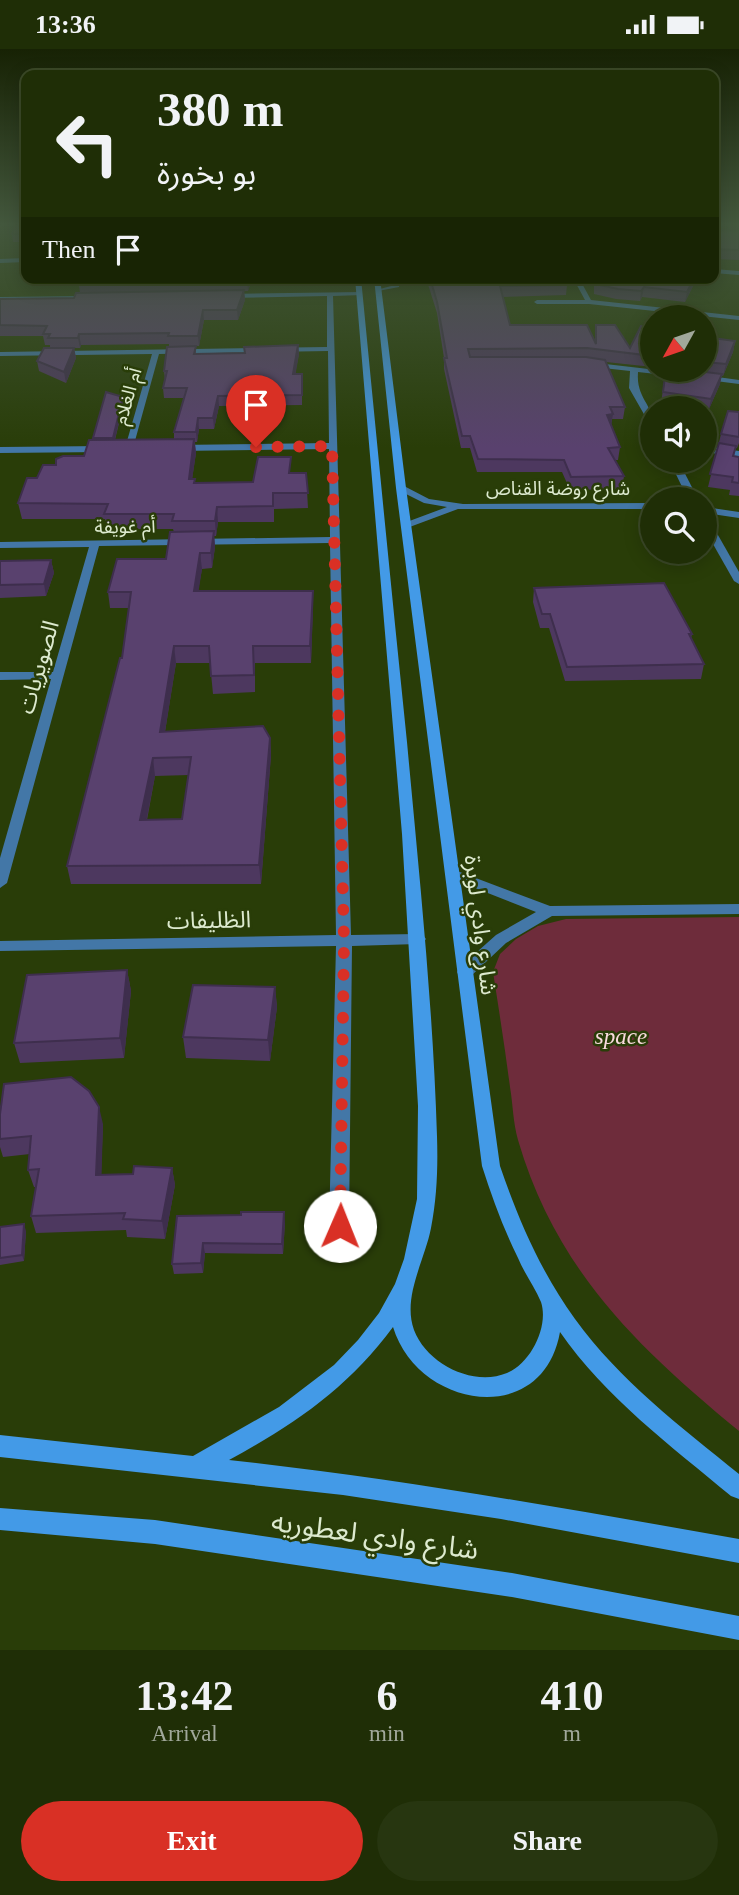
<!DOCTYPE html>
<meta charset="utf-8">
<style>
body{margin:0;font-family:"Times New Roman","Noto Sans Arabic",serif;background:#273610;color:#f1f3f6;height:100vh;display:flex;flex-direction:column;font-size:26px;white-space:nowrap}
*{box-sizing:border-box;margin:0}
p{font-size:23px;color:#a1a89b}
.icon{flex:none;width:38px;height:38px;fill:none;stroke:currentColor;stroke-width:2;stroke-linecap:round;stroke-linejoin:round}
.map{position:relative;height:1601px;overflow:hidden}
.drawer{display:flex;flex-direction:column;background:#1f2e06;flex:1}
.drawer>*{flex:none}
.banner{position:absolute;left:21px;top:21px;width:698px;height:214px;border-radius:14px;box-shadow:0 4px 18px #0003,0 0 0 2px #3c4a28;background:#1f2e06;color:#f1f3f6;overflow:hidden}
.needle{width:46px;rotate:230deg}
.tools{position:absolute;left:640px;top:256px;display:grid;gap:14px}
.tools a{display:grid;place-items:center;width:77px;height:77px;border-radius:50%;background:#1f2e06;box-shadow:0 4px 18px #0003,0 0 0 2px #3c4a28;font-size:35px}
.pin{position:absolute;display:grid;place-items:center;width:60px;height:60px;color:#fff;margin:-72px -30px;border-radius:50% 50% 50% 0;rotate:-45deg;box-shadow:0 0 7px #0007}
.pin .icon{rotate:45deg}
.me{position:absolute;width:77px;margin:-38px;rotate:1deg;stroke-linejoin:round;filter:drop-shadow(0 0 5px #0008)}
.turn{display:flex;align-items:center;gap:24px;height:147px;padding:0 21px;font-size:32px}
.turn .icon{width:91px;height:91px;stroke-width:2.5}
.turn b{display:block;font-size:49px;line-height:60px}
.then{display:flex;align-items:center;height:66px;padding:0 21px;background:#0003;gap:14px;font-size:26px}
.eta{display:flex;justify-content:space-evenly;align-items:center;height:119px;text-align:center}
.eta b{font-size:42px;font-weight:700;line-height:49px}
.action{display:flex;gap:14px;margin-top:auto;padding:14px 21px}
.action a{flex:1;height:80px;border-radius:42px;background:#d93025;color:#fff;font-size:28px;font-weight:700;line-height:80px;text-align:center}
.action a+a{background:#273610;color:#f1f3f6}
.status{display:flex;justify-content:space-between;align-items:center;height:49px;padding:0 35px;background:#1f2e06;direction:ltr}
.status svg{height:19px;fill:currentColor}
.map>svg:first-child{display:block}
.green{fill:#6e2c3b}
.lines{fill:none;stroke-linecap:round;stroke-linejoin:round}
.lane{fill:#4377a7;fill-rule:evenodd}
.street{fill:#4377a7;fill-rule:evenodd}
.secondary{fill:#439ae7;fill-rule:evenodd}
.wall{fill:#4d385f;fill-rule:evenodd}
.shaded-wall{fill:#3e2e4d}
.building{fill:#59416e;stroke:#3e2e4d;stroke-width:2;fill-rule:evenodd}
.route{stroke:#d93025;stroke-width:12;stroke-dasharray:0 21.6}
.labels{text-anchor:middle;stroke-width:5;stroke-linejoin:round;paint-order:stroke}
.far-street-label{font-size:19px;fill:#ddeacf;stroke:#293d08}
.street-label{font-size:23px;fill:#ddeacf;stroke:#293d08}
.park-label{font-size:23px;font-style:italic;fill:#fadade;stroke:#293d08}
.near-street-label{font-size:28px;fill:#ddeacf;stroke:#293d08}
</style>
<div class="status"><b>13:36</b><svg viewBox="0 0 49 12"><path d="M0 12V9h3v3zM5 12V6h3v6zM10 12V3h3v9zM15 12V0h3v12zM26 1h20v11H26zM47 4h2v5h-2z"/></svg></div>
<div class="map">
<svg width="739" height="1601" viewBox="0 0 739 1601">
<rect width="100%" height="100%" fill="#293d08"/>
<!-- green -->
<path class="green" d="M739,868v514c-101,-83 -183,-161 -221,-291 -5,-17 -5,-35 -8,-53 -5,-38 -11,-77 -17,-115l7,-18 16,-15 22,-13 28,-7z"/>
<g class="lines">
<!-- lane -->
<polygon class="lane" points="396,229 400,229 399,238 378,242 376,241 395,236"/>
<!-- street -->
<g class="street">
<polygon points="0,175 5,175 0,178"/>
<polygon points="714,183 739,186 739,190 714,187"/>
<polygon points="26,209 26,213 0,214 0,210"/>
<polygon points="714,220 739,222 739,226 714,224"/>
<polygon points="573,229 579,229 591,251 739,267 739,271 589,255 537,255 534,253 537,251 585,251"/>
<polygon points="360,243 362,246 333,247 351,886 418,885 423,886 426,890 423,894 418,895 352,897 349,1177 346,1183 339,1185 332,1183 329,1177 336,897 0,902 0,892 336,886 330,494 99,497 7,834 0,839 0,809 51,630 0,631 0,623 53,623 89,498 0,499 0,493 330,488 329,400 176,402 172,399 176,396 329,394 328,302 159,305 133,399 129,402 125,399 152,305 0,307 0,303 327,298 327,247 225,249 222,247 225,245"/>
<polygon points="0,248 90,247 93,249 90,251 0,252"/>
<path d="M588,313l95,11 4,2 -4,2 -45,-5c-2,27 15,31 15,53l-4,-2 -20,-35 1,-17 -45,-5v-4z"/>
<polygon points="703,326 739,331 739,335 700,330 699,328"/>
<polygon points="705,397 739,402 739,408 705,403"/>
<polygon points="0,398 104,397 108,400 104,403 0,404"/>
<polygon points="669,411 678,411 698,450 688,450"/>
<polygon points="398,437 404,437 429,450 463,455 653,454 653,460 458,460 407,479 404,478 404,474 447,458 424,454 398,441"/>
<polygon points="705,458 739,463 739,469 705,464"/>
<polygon points="705,469 710,472 739,523 739,535 734,532 705,481"/>
<polygon points="452,820 550,857 739,855 739,865 552,867 506,894 471,927 459,927 457,923 459,919 496,886 536,863 447,828 445,825"/>
</g>
<!-- secondary -->
<g class="secondary">
<path d="M355,229h6c15,155 30,309 46,464 12,131 26,263 30,394 1,31 0,61 -6,92 -6,32 -29,69 -17,102 13,34 59,57 93,43 24,-10 42,-47 34,-71 -6,-15 -17,-29 -23,-44 -15,-30 -26,-61 -36,-92l-86,-678 -22,-210h6l26,210 94,678c19,55 41,106 75,153 44,61 106,108 164,155v25l-8,-3c-60,-50 -126,-99 -171,-164 -17,97 -142,77 -167,-5 -45,61 -98,97 -164,133 172,19 341,49 510,79v24l-238,-44 -158,-24 -343,-38v-22l193,21 86,-49 55,-42 24,-25 21,-27 16,-29 9,-25 13,-60 1,-93 -16,-272z"/>
<polygon points="0,1459 155,1471 512,1524 739,1567 739,1591 512,1548 155,1495 0,1481"/>
</g>
</g>
<!-- wall -->
<g class="wall">
<polygon points="26,175 26,193 13,193 12,185"/>
<polygon points="729,175 739,175 739,211 714,210 714,191 728,181"/>
<path d="M81,229h206v4h-36l-3,9h-4l1,9 -7,20h-34l-5,26h-3v8l49,-1 53,-8 1,9 -4,20h7v31l-83,1 -5,23h-15l-2,13h-2l1,11 -4,26 4,4 57,-1 38,-9h15l2,35 -34,1v13h-56l-2,14h-2l1,11 -3,21 -10,1 -4,22h115v16l-2,56h-56v29l-42,2 -3,-31h-34l-11,69 105,6 1,17 -10,129h-190l-4,-18 55,-208 7,-50h-19l-2,-16 58,-33 8,-27 -1,-3h-66l-2,-10h-83l-4,-16 19,-25 19,-13 28,-9 9,-16v-2l30,-41 1,5 -9,38 59,-1v-7l10,-34h-20l-1,-10 2,-7 -1,-10 5,-24v-3l-88,1 -1,3h-6l2,10 -10,25 -27,-12 -2,-10 13,-13v-3h-5l-2,-9h-43v-37l74,-1 6,-5 -1,-8zM189,726l-7,44 -35,1 8,-44z"/>
<polygon points="426,229 564,229 567,236 566,246 502,248 510,276 595,292 596,276 630,299 653,279 653,318 606,313 625,358 623,370 612,370 611,376 620,398 618,411 615,411 624,427 622,440 570,441 562,423 477,423 470,399 461,399 444,320 444,309 437,264"/>
<polygon points="594,229 697,229 685,253 642,248 640,252 616,250 594,245"/>
<polygon points="705,288 735,292 733,303 723,327 721,326 720,335 709,360 705,359 661,354 666,320 705,320"/>
<polygon points="739,363 739,394 737,399 736,399 734,407 739,408 739,447 729,446 730,441 708,438 721,385"/>
<polygon points="51,511 54,524 46,547 0,549 0,512"/>
<polygon points="534,539 692,585 691,589 704,615 701,630 565,632 549,579 540,579 533,553"/>
<polygon points="127,921 131,942 124,1009 20,1014 14,994"/>
<polygon points="275,938 277,958 270,1012 186,1009 183,988"/>
<polygon points="0,1065 103,1075 101,1126 133,1125 172,1119 175,1136 165,1190 127,1188 126,1181 36,1184 31,1167 36,1138 34,1138 28,1121 30,1105 3,1108 0,1098"/>
<polygon points="241,1166 285,1173 283,1205 205,1204 203,1224 174,1225 172,1215"/>
<polygon points="0,1178 26,1182 24,1212 0,1216"/>
</g>
<!-- shaded-wall -->
<g class="shaded-wall">
<polygon points="249,229 250,229 251,233 248,242 247,233"/>
<polygon points="694,229 697,229 685,253 687,243"/>
<polygon points="644,238 642,248 640,252 641,242"/>
<polygon points="244,241 245,251 238,271 237,261"/>
<polygon points="203,261 204,271 199,297 198,287"/>
<polygon points="79,285 81,296 80,299 78,289"/>
<polygon points="735,292 733,303 723,327 726,315"/>
<polygon points="298,296 299,305 294,335 293,325"/>
<polygon points="74,299 76,309 66,334 64,323"/>
<polygon points="722,325 720,335 709,360 711,350"/>
<polygon points="218,347 219,357 214,380 213,369"/>
<polygon points="123,348 124,353 114,394 113,389"/>
<polygon points="613,365 611,377 607,366"/>
<polygon points="198,369 199,380 197,393 196,383"/>
<polygon points="194,390 196,404 190,445 189,430"/>
<polygon points="217,458 218,473 216,487 215,472"/>
<polygon points="214,482 215,498 212,519 211,504"/>
<polygon points="200,504 202,520 196,559 194,542"/>
<polygon points="51,511 54,524 46,547 44,535"/>
<polygon points="313,542 313,558 311,614 310,597"/>
<polygon points="174,597 176,614 162,701 160,683"/>
<polygon points="270,689 271,706 261,835 259,816"/>
<polygon points="153,709 155,727 143,789 140,771"/>
<polygon points="127,921 131,942 124,1009 120,989"/>
<polygon points="275,938 277,958 270,1012 268,991"/>
<polygon points="99,1058 103,1075 101,1144 96,1126"/>
<polygon points="172,1119 175,1136 165,1190 162,1172"/>
<polygon points="284,1163 285,1173 283,1205 282,1195"/>
<polygon points="24,1175 26,1182 24,1212 22,1206"/>
<polygon points="203,1194 205,1204 203,1224 201,1214"/>
</g>
<!-- building -->
<g class="building">
<polygon points="16,175 26,175 26,185 12,185"/>
<polygon points="722,181 739,182 739,201 714,200 714,191"/>
<polygon points="81,229 249,229 247,233 79,236"/>
<polygon points="430,229 564,229 567,236 500,237 510,276 587,276 596,295 596,276 615,276 630,299 641,277 653,279 653,307 587,299 468,300 470,308 586,308 605,311 625,358 610,358 613,365 607,366 620,398 608,399 624,427 571,428 564,411 478,410 470,387 462,387 444,309 447,309 437,253"/>
<polygon points="595,229 694,229 687,243 644,238 641,242 618,240 595,235"/>
<polygon points="244,241 237,261 203,261 198,287 168,287 169,284 79,285 78,289 48,289 50,285 43,285 47,277 0,276 0,250 74,249 76,244"/>
<polygon points="705,288 735,292 726,315 705,313"/>
<polygon points="298,296 293,325 302,325 302,346 218,347 213,369 198,369 196,383 174,383 187,339 163,339 167,322 164,322 167,298 196,297 194,305 245,304 244,298"/>
<polygon points="44,299 74,299 64,323 37,312"/>
<polygon points="666,320 680,320 722,325 711,350 663,343"/>
<polygon points="106,343 123,348 113,389 93,389"/>
<polygon points="728,362 739,363 739,388 721,385"/>
<polygon points="194,390 189,430 195,430 194,434 253,433 258,408 291,408 289,424 306,424 308,444 273,444 273,457 217,458 215,472 172,472 174,465 104,465 108,455 18,454 27,429 37,429 43,416 56,416 56,410 63,407 84,407 89,391"/>
<polygon points="719,394 736,397 733,407 739,408 739,434 732,433 733,428 710,425"/>
<path d="M214,482l-3,22h-11l-6,38h119l-3,55h-57l1,29 -43,1 -2,-30h-35l-14,86 103,-6 7,12 -11,127 -192,1 53,-208h2l9,-66h-23l9,-33h49l4,-27zM191,708l-9,62 -42,1 13,-62z"/>
<polygon points="51,511 44,535 0,536 0,512"/>
<polygon points="664,534 692,585 689,585 704,615 567,618 550,565 542,565 534,539"/>
<polygon points="127,921 120,989 14,994 27,926"/>
<polygon points="193,936 275,938 268,991 183,988"/>
<polygon points="71,1028 89,1042 99,1058 96,1126 133,1125 134,1117 172,1119 162,1172 123,1170 125,1164 31,1167 39,1120 28,1121 31,1087 0,1090 0,1065 4,1035"/>
<polygon points="241,1163 284,1163 282,1195 203,1194 201,1214 172,1215 177,1167 241,1166"/>
<polygon points="24,1175 22,1206 0,1209 0,1178"/>
</g>
<!-- sky -->
<linearGradient id="sky" x2="0" y2="1"><stop stop-color="#172204"/><stop offset="0.44" stop-color="#43573d"/><stop offset="1" stop-color="#43573d" stop-opacity="0"/></linearGradient>
<rect width="739" height="399" fill="url(#sky)"/>
<g class="lines">
<!-- route -->
<polyline class="route" points="256,398 332,397 344,892 340,1177"/>
</g>
<g class="labels">
<!-- far-street labels -->
<g class="far-street-label">
<text transform="translate(127 347) rotate(-74)" y="7">أم الغلام</text>
<text x="558" y="446">شارع روضة القناص</text>
<text transform="translate(125 477) rotate(-1)" y="7">أم غويفة</text>
</g>
<!-- street labels -->
<g class="street-label">
<text transform="translate(38 618) rotate(-74)" y="8">الصويريات</text>
<text transform="translate(209 871) rotate(-1)" y="8">الظليفات</text>
<text transform="translate(481 876) rotate(83)" y="8">شارع وادي لوبرة</text>
</g>
<!-- park labels -->
<g class="park-label">
<text x="621" y="995">space</text>
</g>
<!-- near-street labels -->
<g class="near-street-label">
<text transform="translate(375 1486) rotate(8)" y="10">شارع وادي لعطوريه</text>
</g>
</g>
</svg>
<div class="tools">
<a><svg class="needle" viewBox="-14 -14 28 28"><path d="M0-13l5 13h-10z" fill="#e53935"/><path d="M0 13l5-13h-10z" fill="#a1a89b"/></svg></a>
<a><svg class="icon" aria-label="sound" viewBox="0 0 24 24"><path d="M4 9h4l5-4v14l-5-4H4zM17 9q2 3 0 6"/></svg></a>
<a><svg class="icon" aria-label="search" viewBox="0 0 24 24"><circle cx="10" cy="10" r="6"/><path d="M15 15l6 6"/></svg></a>
</div>
<div class="pin" style="left:256px;top:398px;background:#d93025"><svg class="icon" aria-label="arrive" viewBox="0 0 24 24"><path d="M6 21V4h12l-3 4 3 4H6"/></svg></div>
<svg class="me" style="left:340px;top:1177px" viewBox="-20 -20 40 40"><circle r="19" fill="#fff"/><path d="M0-13L10 11 0 6-10 11z" fill="#d93025"/></svg>
<div class="banner">
<div class="turn"><svg class="icon" aria-label="left" viewBox="0 0 24 24"><path d="M17 20v-9H6M10 6l-5 5 5 5"/></svg><div><b>380 m</b>بو بخورة</div></div>
<div class="then">Then<svg class="icon" aria-label="arrive" viewBox="0 0 24 24"><path d="M6 21V4h12l-3 4 3 4H6"/></svg></div>
</div>
</div>
<section class="drawer">
<div class="eta">
<div><b>13:42</b><p>Arrival</p></div>
<div><b>6</b><p>min</p></div>
<div><b>410</b><p>m</p></div>
</div>
<div class="action"><a>Exit</a><a>Share</a></div>
</section>
